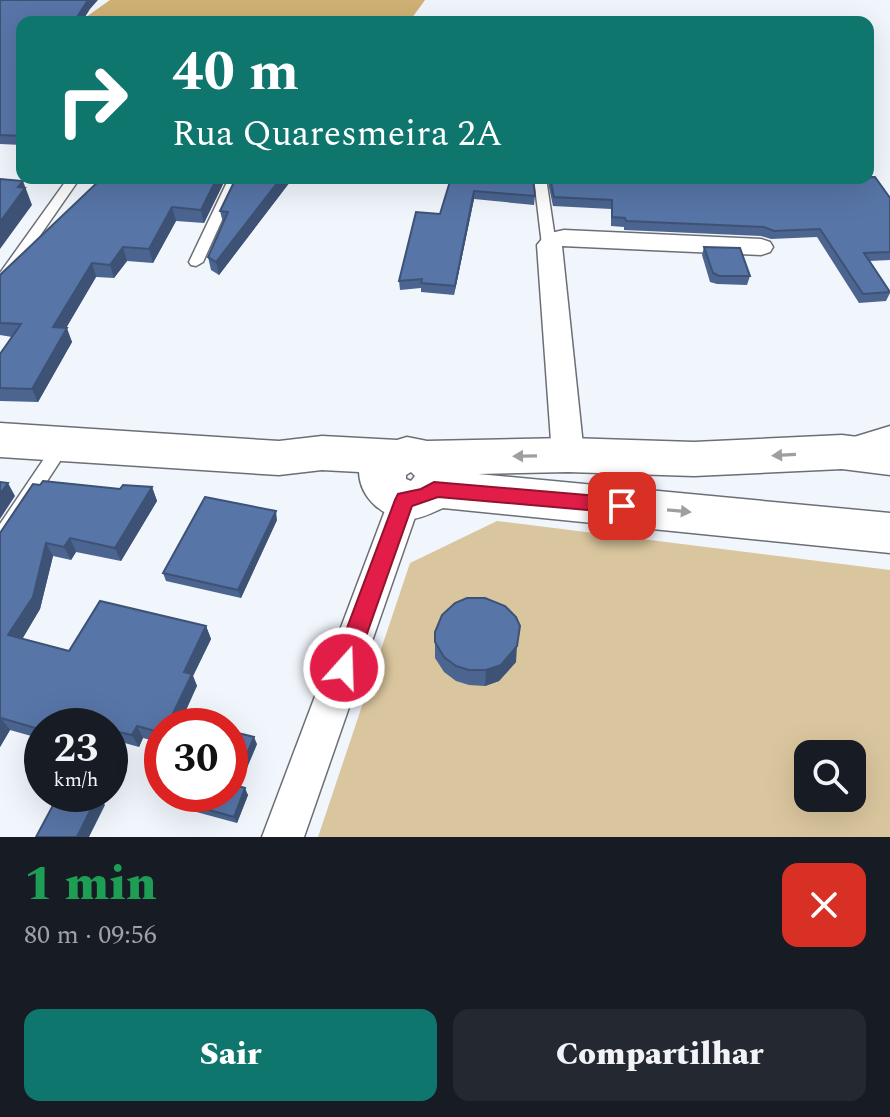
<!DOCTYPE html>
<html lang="pt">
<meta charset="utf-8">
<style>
body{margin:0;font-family:Spectral,serif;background:#242831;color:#f1f3f6;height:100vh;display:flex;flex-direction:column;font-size:30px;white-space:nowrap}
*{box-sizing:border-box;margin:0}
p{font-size:26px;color:#9ea1a6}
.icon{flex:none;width:44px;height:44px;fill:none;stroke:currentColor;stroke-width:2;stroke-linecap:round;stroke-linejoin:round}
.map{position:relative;height:837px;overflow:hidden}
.details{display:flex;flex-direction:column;background:#171b24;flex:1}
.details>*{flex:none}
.guide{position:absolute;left:16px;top:16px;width:858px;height:168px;border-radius:16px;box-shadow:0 8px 32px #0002;background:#0f766e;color:#fff;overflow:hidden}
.buttons{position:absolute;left:794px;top:740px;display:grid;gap:16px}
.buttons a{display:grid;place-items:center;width:72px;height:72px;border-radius:16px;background:#171b24;box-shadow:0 8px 32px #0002;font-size:40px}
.speed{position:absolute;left:24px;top:708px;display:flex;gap:16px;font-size:40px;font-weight:700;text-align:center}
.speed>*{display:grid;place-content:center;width:104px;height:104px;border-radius:50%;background:#171b24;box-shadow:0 8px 32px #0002;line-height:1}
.speed small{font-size:20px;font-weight:400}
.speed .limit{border:12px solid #d22;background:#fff;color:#111}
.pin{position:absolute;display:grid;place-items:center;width:68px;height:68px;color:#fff;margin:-34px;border-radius:16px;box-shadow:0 4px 12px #0006}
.me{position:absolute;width:88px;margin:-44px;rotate:20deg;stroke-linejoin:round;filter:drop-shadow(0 0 6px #0008)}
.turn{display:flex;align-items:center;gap:28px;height:168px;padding:0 24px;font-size:36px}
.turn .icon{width:104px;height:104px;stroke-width:2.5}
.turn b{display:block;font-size:56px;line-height:68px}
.round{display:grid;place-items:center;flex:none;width:84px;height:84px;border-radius:16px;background:#242831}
.head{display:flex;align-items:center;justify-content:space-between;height:136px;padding:0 24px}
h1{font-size:48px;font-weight:800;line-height:60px;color:#1e9e55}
.action{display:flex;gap:16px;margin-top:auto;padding:16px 24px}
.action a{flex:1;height:92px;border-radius:16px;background:#0f766e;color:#fff;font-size:32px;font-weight:800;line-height:92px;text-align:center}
.action a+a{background:#242831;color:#f1f3f6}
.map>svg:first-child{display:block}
.green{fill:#dac69e;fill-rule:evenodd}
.forest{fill:#d0b175}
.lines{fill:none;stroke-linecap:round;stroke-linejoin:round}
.lane-casing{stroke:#6b6f75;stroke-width:3}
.street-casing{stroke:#6b6f75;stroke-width:3}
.secondary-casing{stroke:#6b6f75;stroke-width:3}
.lane{fill:#fff;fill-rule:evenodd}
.street{fill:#fff;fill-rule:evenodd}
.secondary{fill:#fff;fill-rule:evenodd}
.wall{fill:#4b6590}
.shaded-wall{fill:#3d5275}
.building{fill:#5775a7;stroke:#3d5275;stroke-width:2}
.oneway{fill:#9e9fa0}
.route{fill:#e11d48;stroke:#92132f;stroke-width:2}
</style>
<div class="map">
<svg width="890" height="837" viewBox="0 0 890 837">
<rect width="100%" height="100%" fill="#f1f6fd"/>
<!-- green -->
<path class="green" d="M497,521l393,49v267h-572l92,-274zM808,754h44v44h-44z"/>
<!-- forest -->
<polygon class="forest" points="110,0 425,0 409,22 79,22"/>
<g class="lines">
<!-- lane casing -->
<g class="lane-casing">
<g id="lane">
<polygon points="68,178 80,178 5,286 0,287 0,273"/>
<polygon points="229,178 241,178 203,262 196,266 191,265 189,262"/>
<polygon points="534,178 546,178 556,245 549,249 542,245"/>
<polygon points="62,439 68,441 70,445 68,449 6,544 0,546 0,524 56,441"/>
</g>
</g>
<!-- street casing -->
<g class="street-casing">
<g id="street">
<polygon points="564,230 761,239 770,242 773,247 770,252 761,255 562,246 584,455 579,463 568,467 557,463 552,455 537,245 546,234"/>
<polygon points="890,426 890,448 842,464 831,460 826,452 831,444"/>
<polygon points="405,487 416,491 421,500 304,837 262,837 389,500 394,491"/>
</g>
</g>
<!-- secondary casing -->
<g class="secondary-casing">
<path id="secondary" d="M0,423l279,18 43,-5 75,4 10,-3 20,4 141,-3 126,4 148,-7 48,6v34l-48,-6 -148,7 -126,-4 -90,2 412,39v40l-447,-45c-9,4 -21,10 -31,11 -27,1 -52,-20 -53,-47l-37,-2 -43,5 -279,-18zM411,472l4,4 -4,5 -5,-2v-4z"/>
</g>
<!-- lane -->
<use href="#lane" class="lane"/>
<!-- street -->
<use href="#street" class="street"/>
<!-- secondary -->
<use href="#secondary" class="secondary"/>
</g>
<!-- wall -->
<g class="wall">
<polygon points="0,0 90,9 22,22 22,145 0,144"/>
<polygon points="226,178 204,223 176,221 153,263 127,261 114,278 96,277 66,328 72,342 38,402 0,401 0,354 12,337 0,335 0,275"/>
<polygon points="236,178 293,178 219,275 211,270 208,257 223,223 220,211"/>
<polygon points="451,178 535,196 534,205 474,199 454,295 421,292 421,288 400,290 399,281 440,214"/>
<polygon points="547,178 705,178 706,179 890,198 890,260 869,261 890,293 886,301 859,303 817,237 771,239 761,236 624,230 624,227 611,226 611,209 553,206"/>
<polygon points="704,247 750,276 747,285 717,284 710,282 702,255"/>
<polygon points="152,487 157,501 121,561 76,552 71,560 53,556 40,609 22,639 69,651 206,626 211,639 193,676 197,686 162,726 162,743 143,738 139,747 110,739 110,726 42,726 42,739 10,730 0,747 0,533 120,489"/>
<polygon points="277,520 241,598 166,581 163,573"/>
<polygon points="435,632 516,662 499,681 485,686 469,685 456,681 444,672 435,658"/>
<polygon points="257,744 239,786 248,795 237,823 178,807 174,800"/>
</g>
<!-- shaded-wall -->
<g class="shaded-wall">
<polygon points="88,0 98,0 90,9 82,22 74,22"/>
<polygon points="217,178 226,178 204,223 201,210"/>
<polygon points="281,178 293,178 219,275 216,262"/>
<polygon points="23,181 32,205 0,249 0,222 18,187"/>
<polygon points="474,191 474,199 454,295 455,286"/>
<polygon points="172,207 176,221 153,263 149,249"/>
<polygon points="123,247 127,261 114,278 110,265"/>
<polygon points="92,263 96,277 59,340 53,327"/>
<polygon points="67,328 72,342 38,402 32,389"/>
<polygon points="8,483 15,496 0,519 0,494"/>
<polygon points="152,487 157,501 121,561 115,548"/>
<polygon points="276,511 277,520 241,598 238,590"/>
<polygon points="70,538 76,552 71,560 64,547"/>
<polygon points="46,543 53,556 40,609 17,648 8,635"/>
<polygon points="206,626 211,639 193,676 197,686 179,726 167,726 184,672"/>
<polygon points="517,646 516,662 499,681 485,686 486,670"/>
<polygon points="1,718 10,730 0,747 0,720"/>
<polygon points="137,726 143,738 139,747 132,735"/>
<polygon points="254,737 257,744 237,792 234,785"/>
<polygon points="245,788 248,795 237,823 234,817"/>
<polygon points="98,795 105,805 89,837 77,837"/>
</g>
<!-- building -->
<g class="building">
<polygon points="0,0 88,0 74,22 22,22 22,136 0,135"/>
<polygon points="875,177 890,198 890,252 864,253 890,292 863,294 820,229 774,231 764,227 626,221 625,218 612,217 612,200 554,197 550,178 705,178 706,179"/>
<polygon points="102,178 217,178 201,210 172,207 149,249 123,247 110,265 92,263 53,327 67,328 32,389 0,388 0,354 21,324 0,323 0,275"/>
<polygon points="236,178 281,178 216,262 208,257 228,212 220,211"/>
<polygon points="451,178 533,178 535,196 474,191 455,286 421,283 422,279 399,281 416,212 440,214"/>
<polygon points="0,179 23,181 18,187 25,188 0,222"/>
<polygon points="704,247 740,248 750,276 719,276 713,273"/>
<polygon points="43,481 120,489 123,485 152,487 115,548 70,538 64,547 46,543 33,597 8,635 69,651 100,601 206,626 184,672 192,674 167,726 162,726 162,733 137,726 132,735 110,730 110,726 97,726 76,720 73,726 42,726 42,730 1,718 0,720 0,533 33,484 40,485"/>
<polygon points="0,482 8,483 0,494"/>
<polygon points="205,497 276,511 238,590 163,573"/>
<polygon points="467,598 485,598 505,606 516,617 520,626 517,646 501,665 486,670 469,670 456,666 444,657 435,642 435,632 442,615 455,603"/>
<polygon points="230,731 254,737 234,785 245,788 234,817 174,800 177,794 230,794"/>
<polygon points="59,794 98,795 77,837 36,837"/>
</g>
<!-- one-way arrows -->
<defs><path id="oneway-solid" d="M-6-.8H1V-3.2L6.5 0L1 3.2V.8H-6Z" transform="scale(2)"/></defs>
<g class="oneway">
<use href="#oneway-solid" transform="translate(784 455) rotate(177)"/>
<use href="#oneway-solid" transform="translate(525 456) rotate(179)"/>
<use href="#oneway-solid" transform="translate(679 511) rotate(5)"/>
</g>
<!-- route -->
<polygon class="route" points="434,482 622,498 629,500 632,506 629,511 622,513 438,497 412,506 352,676 344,679 336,676 332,668 395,500 398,494 421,489"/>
</svg>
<div class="buttons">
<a><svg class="icon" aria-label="search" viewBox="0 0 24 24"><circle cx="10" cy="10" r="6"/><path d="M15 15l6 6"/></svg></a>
</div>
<div class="speed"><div>23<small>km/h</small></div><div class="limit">30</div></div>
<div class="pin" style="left:622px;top:506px;background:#d93025"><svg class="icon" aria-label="arrive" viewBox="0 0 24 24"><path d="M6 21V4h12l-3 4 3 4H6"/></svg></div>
<svg class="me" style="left:344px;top:668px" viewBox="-20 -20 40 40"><circle r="17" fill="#e11d48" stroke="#fff" stroke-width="3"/><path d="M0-11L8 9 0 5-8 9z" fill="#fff"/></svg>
<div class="guide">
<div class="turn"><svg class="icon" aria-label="right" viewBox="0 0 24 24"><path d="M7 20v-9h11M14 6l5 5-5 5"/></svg><div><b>40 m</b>Rua Quaresmeira 2A</div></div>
</div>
</div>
<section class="details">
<div class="head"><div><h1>1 min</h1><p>80 m · 09:56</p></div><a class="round" style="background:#d93025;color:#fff"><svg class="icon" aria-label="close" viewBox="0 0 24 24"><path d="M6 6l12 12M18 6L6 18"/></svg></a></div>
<div class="action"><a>Sair</a><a>Compartilhar</a></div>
</section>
